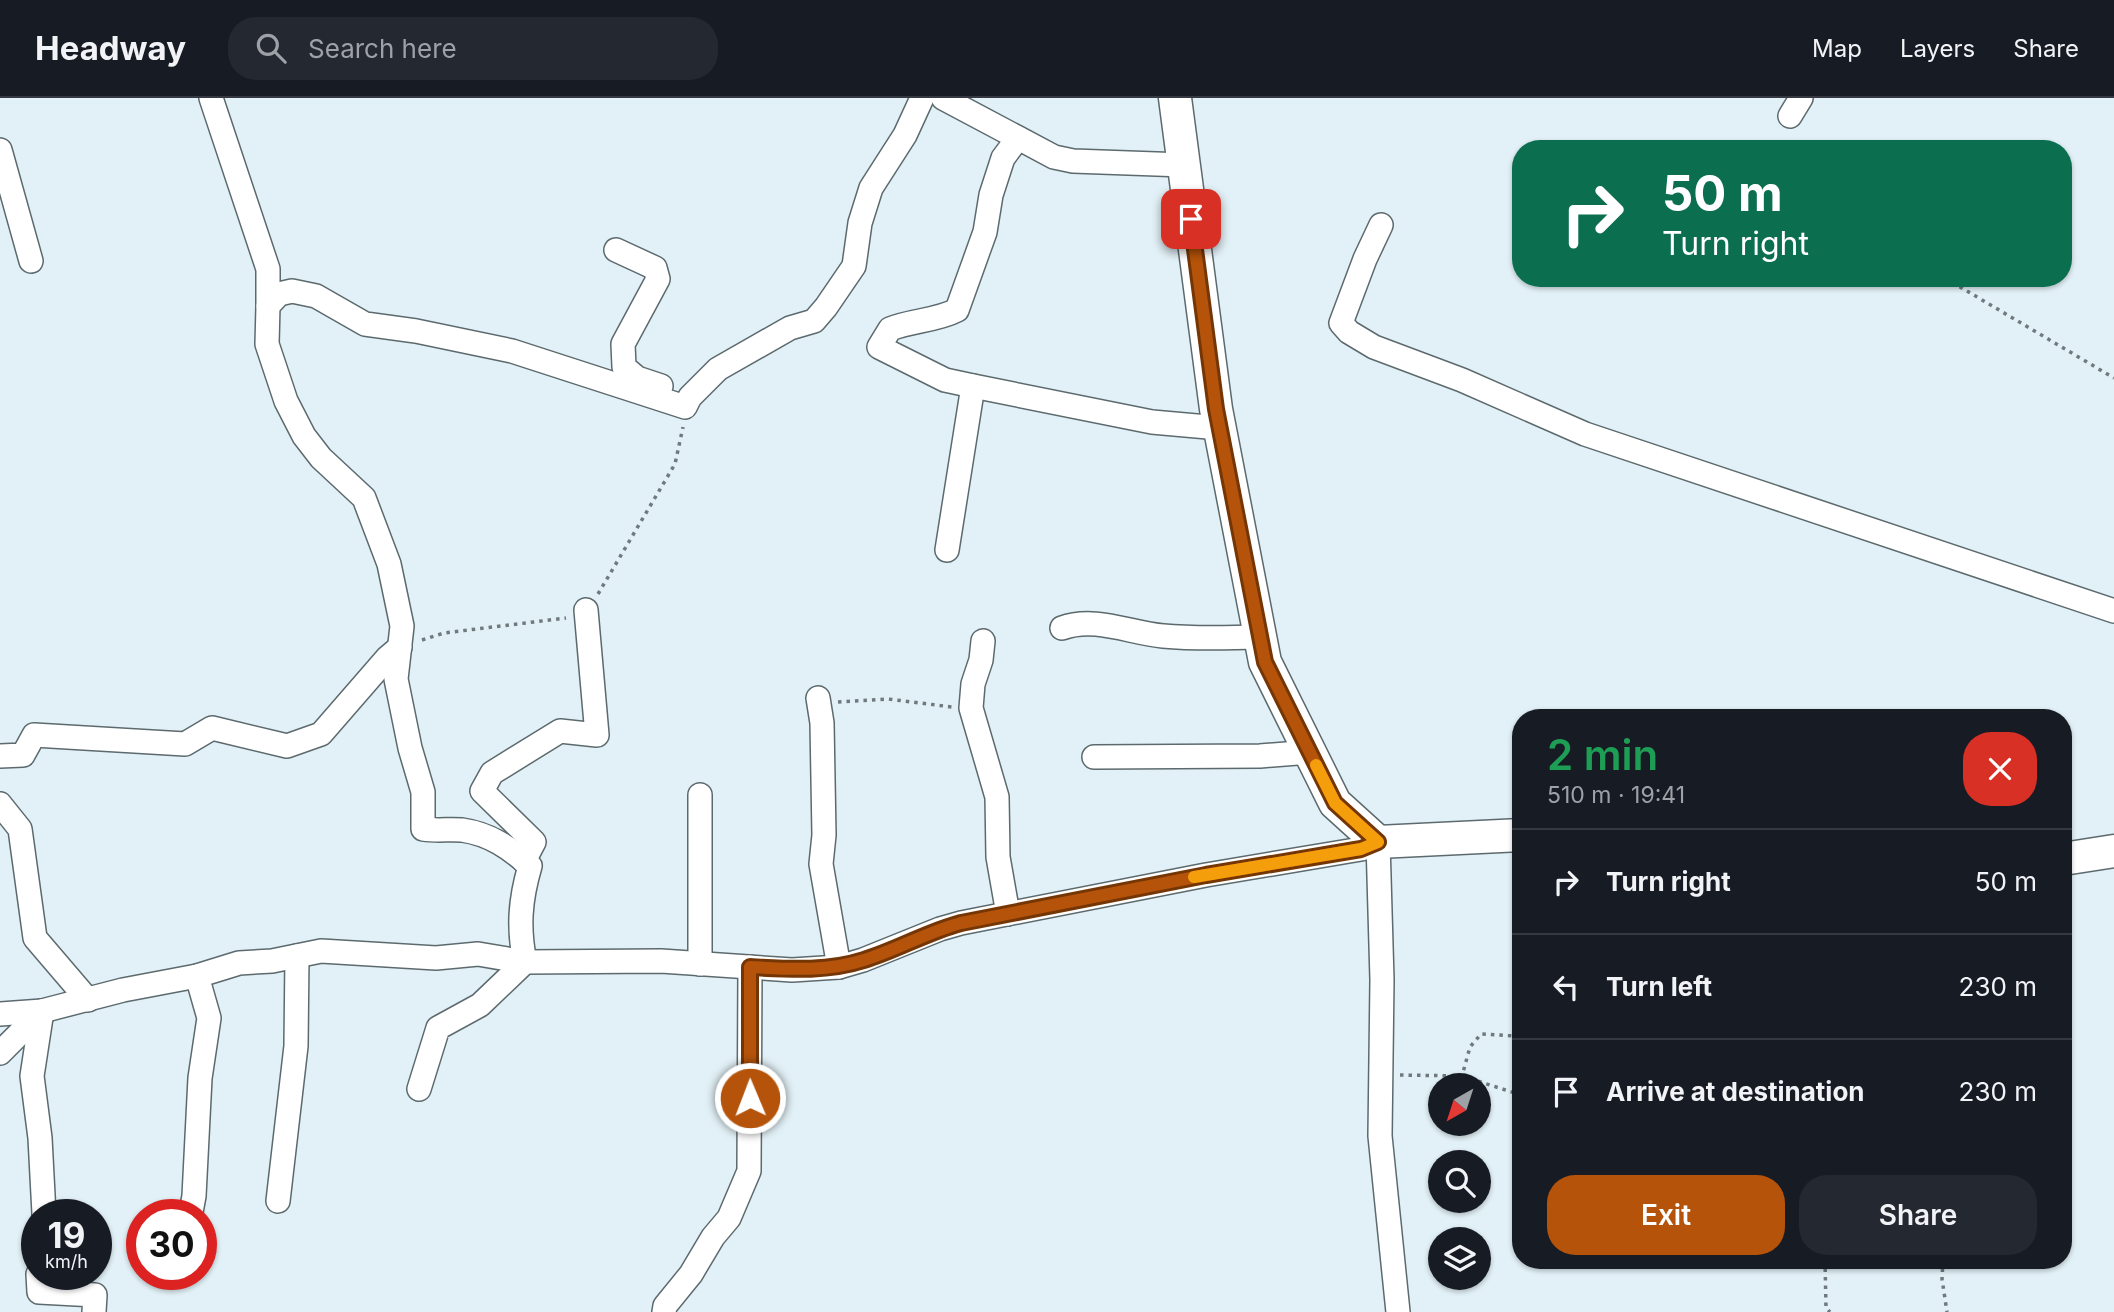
<!DOCTYPE html>
<meta charset="utf-8">
<style>
body{margin:0;font-family:Inter,sans-serif;background:#242831;color:#f1f3f6;height:100vh;display:flex;flex-direction:column;font-size:26px;white-space:nowrap}
*{box-sizing:border-box;margin:0}
p{font-size:23px;color:#9ea1a6}
.icon{flex:none;width:38px;height:38px;fill:none;stroke:currentColor;stroke-width:2;stroke-linecap:round;stroke-linejoin:round}
.map{position:relative;flex:1;overflow:hidden}
.side{position:absolute;left:1512px;top:611px;width:560px;height:560px;display:flex;flex-direction:column;background:#171b24;border-radius:28px;box-shadow:0 2px 5px #0004}
.side>*{flex:none}
.guide{position:absolute;left:1512px;top:42px;width:560px;height:147px;border-radius:28px;box-shadow:0 2px 5px #0004;background:#0b6e4f;color:#fff;overflow:hidden}
.needle{width:46px;rotate:219deg}
.fabs{position:absolute;left:1428px;top:975px;display:grid;gap:14px}
.fabs a{display:grid;place-items:center;width:63px;height:63px;border-radius:50%;background:#171b24;box-shadow:0 2px 5px #0004;font-size:35px}
.speed{position:absolute;left:21px;top:1101px;display:flex;gap:14px;font-size:35px;font-weight:700;text-align:center}
.speed>*{display:grid;place-content:center;width:91px;height:91px;border-radius:50%;background:#171b24;box-shadow:0 2px 5px #0004;line-height:1}
.speed small{font-size:18px;font-weight:400}
.speed .limit{border:10px solid #d22;background:#fff;color:#111}
.pin{position:absolute;display:grid;place-items:center;width:60px;height:60px;color:#fff;margin:-30px;border-radius:14px;box-shadow:0 4px 10px #0006}
.me{position:absolute;width:77px;margin:-38px;rotate:359deg;stroke-linejoin:round;filter:drop-shadow(0 0 5px #0008)}
.turn{display:flex;align-items:center;gap:24px;height:147px;padding:0 35px;font-size:32px}
.turn .icon{width:91px;height:91px;stroke-width:2.5}
.turn b{display:block;font-size:49px;line-height:60px}
.round{display:grid;place-items:center;flex:none;width:74px;height:74px;border-radius:28px;background:#242831}
.headline{display:flex;align-items:center;justify-content:space-between;height:119px;padding:0 35px}
h1{font-size:42px;font-weight:600;line-height:52px;color:#1e9e55}
.primary-button{display:flex;gap:14px;margin-top:auto;padding:14px 35px}
.primary-button a{flex:1;height:80px;border-radius:28px;background:#b45309;color:#fff;font-size:28px;font-weight:600;line-height:80px;text-align:center}
.primary-button a+a{background:#242831;color:#f1f3f6}
ul{padding:0;list-style:none}
li{display:flex;align-items:center;gap:21px;height:105px;padding:0 35px;border-top:2px solid #363941}
li div{flex:1}
li b{display:block;font-size:26px}
li em{font-style:normal}
header{display:flex;align-items:center;gap:42px;box-sizing:border-box;height:98px;padding:0 35px;background:#171b24;border-bottom:2px solid #363941}
header strong{font-size:33px}
nav{display:flex;gap:38px;margin-inline-start:auto;font-size:24px}
.search{width:490px;height:63px;background:#242831;display:flex;align-items:center;gap:18px;box-sizing:border-box;padding:0 24px;border-radius:28px;color:#9ea1a6;font-size:26px}
.map>svg:first-child{display:block}
.lines{fill:none;stroke-linecap:round;stroke-linejoin:round}
.street-casing{stroke:#5c6a6e;stroke-width:26}
.secondary-casing{stroke:#5c6a6e;stroke-width:35}
.path{stroke:#707a7e;stroke-width:3.5;stroke-dasharray:3.5 5;stroke-linecap:butt}
.street{stroke:#fff;stroke-width:23}
.secondary{stroke:#fff;stroke-width:32}
.route-casing{stroke:#753606;stroke-width:18}
.route{stroke:#b45309;stroke-width:12}
.slow{stroke:#f59e0b;stroke-width:12}
</style>
<header>
<strong>Headway</strong>
<div class="search"><svg class="icon" aria-label="search" viewBox="0 0 24 24"><circle cx="10" cy="10" r="6"/><path d="M15 15l6 6"/></svg>Search here</div>
<nav><a>Map</a><a>Layers</a><a>Share</a></nav>
</header>
<div class="map">
<svg width="2114" height="1214" viewBox="0 0 2114 1214">
<rect width="100%" height="100%" fill="#e2f1f7"/>
<g class="lines">
<!-- street casing -->
<g class="street-casing">
<g id="street">
<polyline points="211,0 268,171 268,208"/>
<polyline points="943,0 1054,59 1073,63 1184,67"/>
<polyline points="1790,18 1801,0"/>
<path d="M1018,40l-15,20 -12,37 -6,37 -28,78c-21,11 -45,10 -67,19l-11,18 66,33 28,6 179,36 67,6"/>
<polyline points="0,52 31,163"/>
<polyline points="1381,127 1365,161 1341,225 1349,234 1374,249 1462,282 1585,336 2114,513"/>
<polyline points="616,152 655,170 658,181 623,246 624,269 637,280 661,288"/>
<polyline points="947,452 973,288"/>
<path d="M1062,530c33,-12 68,5 101,8 32,3 65,2 97,1"/>
<polyline points="983,543 981,562 973,586 971,610 997,699 998,759 1008,816"/>
<polyline points="818,600 822,625 824,737 821,766 839,869"/>
<polyline points="0,658 23,657 34,637 185,646 212,630 287,648 321,636 387,560 400,549"/>
<polyline points="1094,659 1260,658 1310,654"/>
<polyline points="700,697 700,866"/>
<polyline points="0,706 20,731 35,840 88,902"/>
<polyline points="524,763 534,744 482,693 492,675 560,633 597,637 586,512"/>
<polyline points="42,913 32,978 40,1040 44,1116"/>
<polyline points="0,916 42,913 123,892 197,878 239,865 272,863 321,853 436,860 478,856 525,864 661,863 792,872 839,869 863,862 940,831 961,825 1206,777 1361,751 1378,744 1382,882 1380,1038 1398,1214"/>
<polyline points="0,955 42,913"/>
<path d="M419,991l19,-61 42,-23 45,-43c-7,-34 -5,-62 5,-96 -20,-18 -40,-32 -68,-36 -13,-1 -25,1 -39,-1v-37l-13,-44 -14,-69 6,-53 -13,-62 -25,-66 -43,-40 -17,-22 -18,-35 -19,-57 1,-38 11,-12 13,-3 24,5 49,28 51,7 96,20 173,56 5,-10 28,-28 72,-41 24,-7 12,-14 28,-41 6,-43 11,-35 34,-53 17,-37"/>
<polyline points="278,1103 296,948 297,858"/>
<polyline points="191,1114 194,1098 200,980 209,920 197,878"/>
<polyline points="37,1146 37,1156"/>
<polyline points="38,1176 39,1194 95,1197 94,1214"/>
<polyline points="664,1214 665,1208 691,1176 713,1139 729,1120 749,1073 750,869"/>
</g>
</g>
<!-- secondary casing -->
<g class="secondary-casing">
<g id="secondary">
<polyline points="1175,0 1216,311 1265,564 1335,705 1378,744 1521,737"/>
<polyline points="2063,761 2114,753"/>
</g>
</g>
<!-- path -->
<g class="path">
<polyline points="1945,180 2114,280"/>
<polyline points="598,496 675,366 683,329"/>
<polyline points="422,542 444,535 566,520"/>
<polyline points="838,604 888,601 952,609"/>
<polyline points="1400,977 1462,978 1470,949 1481,936 1514,938"/>
<polyline points="1462,978 1521,997"/>
<polyline points="1825,1162 1826,1210 1830,1214"/>
<polyline points="1943,1162 1942,1181 1947,1214"/>
</g>
<!-- street -->
<use href="#street" class="street"/>
<!-- secondary -->
<use href="#secondary" class="secondary"/>
</g>
<g class="lines">
<!-- route casing -->
<g class="route-casing">
<path id="route" d="M750,1000v-131c38,2 77,5 114,-7 33,-10 63,-28 97,-37l245,-48 155,-26 17,-7 -43,-39 -70,-141 -49,-253 -25,-190"/>
</g>
<!-- route -->
<use href="#route" class="route"/>
<!-- slow -->
<polyline class="slow" points="1194,779 1361,751 1378,744 1335,705 1316,667"/>
</g>
</svg>
<div class="fabs">
<a><svg class="needle" viewBox="-14 -14 28 28"><path d="M0-13l5 13h-10z" fill="#e53935"/><path d="M0 13l5-13h-10z" fill="#9ea1a6"/></svg></a>
<a><svg class="icon" aria-label="search" viewBox="0 0 24 24"><circle cx="10" cy="10" r="6"/><path d="M15 15l6 6"/></svg></a>
<a><svg class="icon" aria-label="layers" viewBox="0 0 24 24"><path d="M12 4l9 5-9 5-9-5zM3 14l9 5 9-5"/></svg></a>
</div>
<div class="speed"><div>19<small>km/h</small></div><div class="limit">30</div></div>
<div class="pin" style="left:1191px;top:121px;background:#d93025"><svg class="icon" aria-label="arrive" viewBox="0 0 24 24"><path d="M6 21V4h12l-3 4 3 4H6"/></svg></div>
<svg class="me" style="left:750px;top:1000px" viewBox="-20 -20 40 40"><circle r="17" fill="#b45309" stroke="#fff" stroke-width="3"/><path d="M0-11L8 9 0 5-8 9z" fill="#fff"/></svg>
<div class="guide">
<div class="turn"><svg class="icon" aria-label="right" viewBox="0 0 24 24"><path d="M7 20v-9h11M14 6l5 5-5 5"/></svg><div><b>50 m</b>Turn right</div></div>
</div>
<section class="side">
<div class="headline"><div><h1>2 min</h1><p>510 m · 19:41</p></div><a class="round" style="background:#d93025;color:#fff"><svg class="icon" aria-label="close" viewBox="0 0 24 24"><path d="M6 6l12 12M18 6L6 18"/></svg></a></div>
<ul>
<li><svg class="icon" aria-label="right" viewBox="0 0 24 24"><path d="M7 20v-9h11M14 6l5 5-5 5"/></svg><div><b>Turn right</b></div><em>50 m</em></li>
<li><svg class="icon" aria-label="left" viewBox="0 0 24 24"><path d="M17 20v-9H6M10 6l-5 5 5 5"/></svg><div><b>Turn left</b></div><em>230 m</em></li>
<li><svg class="icon" aria-label="arrive" viewBox="0 0 24 24"><path d="M6 21V4h12l-3 4 3 4H6"/></svg><div><b>Arrive at destination</b></div><em>230 m</em></li>
</ul>
<div class="primary-button"><a>Exit</a><a>Share</a></div>
</section>
</div>
